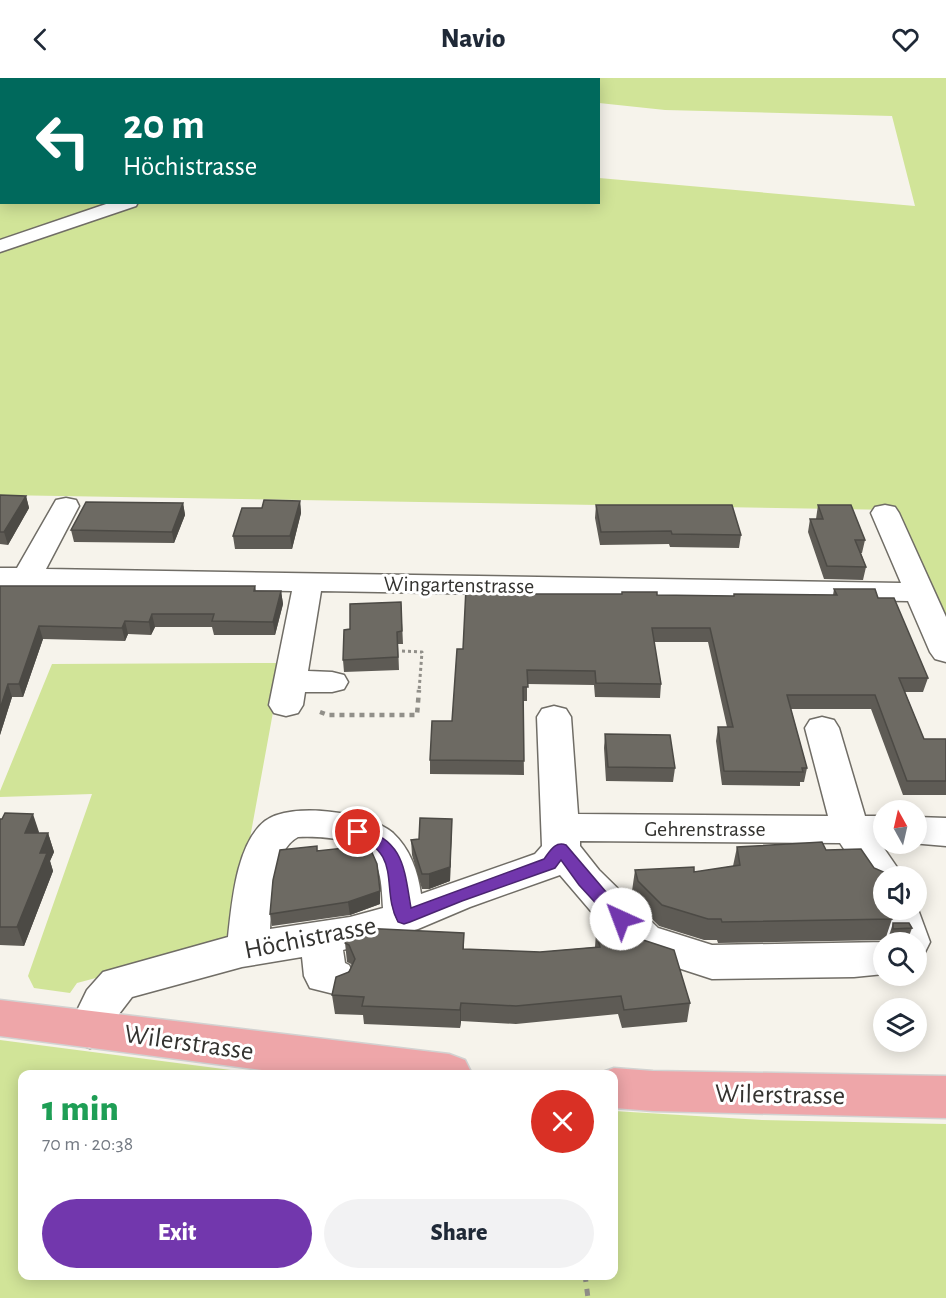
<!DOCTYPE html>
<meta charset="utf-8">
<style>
body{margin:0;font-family:"Alegreya Sans",sans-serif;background:#f2f2f3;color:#1f2937;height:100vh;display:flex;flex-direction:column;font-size:22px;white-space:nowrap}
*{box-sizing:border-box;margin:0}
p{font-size:20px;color:#747a83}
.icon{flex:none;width:33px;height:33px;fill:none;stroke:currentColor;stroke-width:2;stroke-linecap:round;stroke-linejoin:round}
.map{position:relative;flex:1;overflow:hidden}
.details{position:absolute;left:18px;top:992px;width:600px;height:210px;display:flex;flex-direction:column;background:#fff;border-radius:12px;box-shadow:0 3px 15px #0003}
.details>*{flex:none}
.guide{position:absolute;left:0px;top:0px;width:600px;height:126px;box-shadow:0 3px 15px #0003;background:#00695c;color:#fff;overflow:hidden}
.needle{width:39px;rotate:352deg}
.tools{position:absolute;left:873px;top:722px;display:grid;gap:12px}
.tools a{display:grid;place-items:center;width:54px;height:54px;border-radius:50%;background:#fff;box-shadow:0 3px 15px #0003;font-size:30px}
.pin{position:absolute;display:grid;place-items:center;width:51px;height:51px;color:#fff;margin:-26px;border:3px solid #fff;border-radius:50%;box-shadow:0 2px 6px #0007}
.me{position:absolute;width:66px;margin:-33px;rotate:317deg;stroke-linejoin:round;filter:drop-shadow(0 0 4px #0008)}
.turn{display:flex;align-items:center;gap:21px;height:126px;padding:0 24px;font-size:27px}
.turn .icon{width:78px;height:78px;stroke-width:2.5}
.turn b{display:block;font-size:42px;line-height:51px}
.round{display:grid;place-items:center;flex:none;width:63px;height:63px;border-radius:32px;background:#f2f2f3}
.head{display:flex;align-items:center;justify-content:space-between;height:102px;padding:0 24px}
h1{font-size:36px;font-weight:800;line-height:45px;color:#1e9e55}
.button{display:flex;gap:12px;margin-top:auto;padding:12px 24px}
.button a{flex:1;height:69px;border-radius:36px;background:#7237ad;color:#fff;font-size:24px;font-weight:800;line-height:69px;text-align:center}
.button a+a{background:#f2f2f3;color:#1f2937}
header{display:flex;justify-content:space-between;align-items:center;height:78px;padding:0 24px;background:#fff;font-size:27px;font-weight:800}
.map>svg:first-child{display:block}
.green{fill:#d1e498}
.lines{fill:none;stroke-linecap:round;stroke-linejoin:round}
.minor-casing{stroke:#706d66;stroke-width:3}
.major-casing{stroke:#d2d2d1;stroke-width:3}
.path-far3{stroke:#918f89;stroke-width:1.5;stroke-dasharray:2 2;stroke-linecap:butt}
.path-far2{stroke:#918f89;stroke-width:3;stroke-dasharray:3 3;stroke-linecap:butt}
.path-far1{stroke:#918f89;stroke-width:4.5;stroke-dasharray:5 5;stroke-linecap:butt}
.path{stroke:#918f89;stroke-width:5;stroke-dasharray:7 7;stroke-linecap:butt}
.minor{fill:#fff;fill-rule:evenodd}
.major{fill:#eea6a9;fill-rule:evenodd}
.wall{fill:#5e5b55}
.shaded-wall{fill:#4c4a45}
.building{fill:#6d6a63;stroke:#4c4a45;stroke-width:1.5}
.route{fill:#7237ad;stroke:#4a2470;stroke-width:1.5}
.labels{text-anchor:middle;stroke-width:6;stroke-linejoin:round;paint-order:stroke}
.street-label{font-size:22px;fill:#343330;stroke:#fff}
.near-street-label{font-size:27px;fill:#343330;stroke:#fff}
</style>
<header><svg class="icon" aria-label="back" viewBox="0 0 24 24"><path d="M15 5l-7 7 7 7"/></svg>Navio<svg class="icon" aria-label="heart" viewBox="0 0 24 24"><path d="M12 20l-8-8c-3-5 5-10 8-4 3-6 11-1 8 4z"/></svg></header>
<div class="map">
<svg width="946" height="1220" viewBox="0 0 946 1220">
<rect width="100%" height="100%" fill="#f6f3eb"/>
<!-- green -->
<g class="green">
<polygon points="0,0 946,0 946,538 896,432 0,417 0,52 2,124 598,124 599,100 915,128 892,38 665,32 599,25 598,2"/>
<polygon points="282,585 231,864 77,905 70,915 34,910 28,898 92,716 0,719 0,713 52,586"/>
<polygon points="0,962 262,996 22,996 22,1197 614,1197 614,1033 762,1042 946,1046 946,1220 0,1220"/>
</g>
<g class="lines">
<!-- minor casing -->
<g class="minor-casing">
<g id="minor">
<polygon points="518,0 536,0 517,2"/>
<polygon points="112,124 138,124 136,128 0,174 0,162"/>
<polygon points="66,420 76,422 79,428 46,491 901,505 871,435 875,429 885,427 895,429 899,435 946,539 946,584 935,581 930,574 908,523 321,513 308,593 332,594 344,597 348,604 344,611 332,614 305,614 303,627 298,635 286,638 274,635 269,627 292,513 0,508 0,490 17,490 56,422"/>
<path d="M554,628l12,3 5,8 7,97 250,2 -23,-88 5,-8 12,-3 12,3 5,8 26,88h19v27h2l-5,1 22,32h-19v17l-14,-5 -30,-45 -260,-2v5l19,24 59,58 54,17 176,-3 -9,-33 5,-9v9h32v-5l14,38 -6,12 -8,2v-14h-32v32l-30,3 -142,2 -83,-27 -22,-22 -47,-55 -90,32 -52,22 -75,21 2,13 4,2 6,12 -6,12 -15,5 -24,-6 -6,-12 -2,-19 -60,10 -110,30 -13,17 -13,28 -16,6 -16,-6 -6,-13 19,-39 16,-18 125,-35c4,-34 8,-93 37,-116 26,-20 104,-9 128,12 17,16 25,38 28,61l114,-40 7,-8 -5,-129 5,-8zM298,759c26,-1 66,1 79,29 5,13 5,29 6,42l-33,9 -80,12c2,-25 2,-79 28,-92z"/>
<polygon points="916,739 946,740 946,768 911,765 916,765"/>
</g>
</g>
<!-- major casing -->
<g class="major-casing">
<g id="major">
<polygon points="0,922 449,976 465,982 472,996 293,996 0,958"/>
<polygon points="614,990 653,993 946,998 946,1040 653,1033 614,1030 614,996 597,996"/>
</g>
</g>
<!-- path-far3 -->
<polyline class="path-far3" points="55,2 57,0"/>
<!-- path-far2 -->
<polyline class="path-far2" points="402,573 422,574 419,613"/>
<!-- path-far1 -->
<polyline class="path-far1" points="320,634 328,637 417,637 419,612"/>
<!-- path -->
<polyline class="path" points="585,1197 588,1220"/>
<!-- minor -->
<use href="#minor" class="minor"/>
<!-- major -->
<use href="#major" class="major"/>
</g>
<!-- wall -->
<g class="wall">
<polygon points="0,417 26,418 29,430 8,467 0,466"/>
<polygon points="300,423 301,435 292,471 235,471 233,458 262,430"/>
<polygon points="183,425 185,437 174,465 74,464 71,452"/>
<polygon points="596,427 741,457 739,470 670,469 669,466 600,467 595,440"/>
<polygon points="818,427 865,462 862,475 861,475 866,489 863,502 824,501 808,454 810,441 816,441"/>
<polygon points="0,508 255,508 256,513 281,513 283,526 275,557 214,557 212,549 155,549 151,557 128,556 125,563 43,561 23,619 12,619 0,657"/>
<polygon points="834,511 878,520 928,600 923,614 905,614 924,661 946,661 946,717 903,717 871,631 791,631 807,690 804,704 800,704 800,708 722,707 716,663 718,649 727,649 708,564 654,564 661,606 660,620 595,619 594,607 527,606 527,623 523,623 524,697 430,696 430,682 452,643 530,516 622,516 622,514 657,517 734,518 734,516 833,517"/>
<polygon points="401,524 403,566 398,566 399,592 344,594 343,582"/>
<polygon points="605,656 675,690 673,704 606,703 604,670"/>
<polygon points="0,741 39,754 38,755 48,755 54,774 50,783 53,793 24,868 0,867"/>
<polygon points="452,741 450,803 429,811 422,811 412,777 411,762 419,761"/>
<polygon points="737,769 826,772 874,790 884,798 884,831 892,841 885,862 718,865 717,862 704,862 659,848 635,824 632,813 635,792 694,794 733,788"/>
<polygon points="317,772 344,773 380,826 350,837 272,848 270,836"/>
<polygon points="893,845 912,850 907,864 887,864"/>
<polygon points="344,855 464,855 464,871 540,874 595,869 596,855 690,925 687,944 622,950 618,936 516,946 461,943 460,950 364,946 363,937 335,936 332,917 352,888 351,886 347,884"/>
</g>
<!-- shaded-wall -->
<g class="shaded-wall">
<polygon points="26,418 29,430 8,467 4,454"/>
<polygon points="300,423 301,435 292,471 290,458"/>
<polygon points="183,425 185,437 174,465 172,454"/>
<polygon points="281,513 283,526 275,557 273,544"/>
<polygon points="152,536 155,549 151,557 149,544"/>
<polygon points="125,543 128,556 125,563 122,550"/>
<polygon points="39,548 43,561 23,619 19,606"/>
<polygon points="8,606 12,619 0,657 0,631"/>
<polygon points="33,736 39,754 31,773 25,755"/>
<polygon points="452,741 450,803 429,811 429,796"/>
<polygon points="48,755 54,774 50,783 53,793 24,868 17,849 40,775"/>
<polygon points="380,813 380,826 350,837 348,824"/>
<polygon points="461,925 461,943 460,950 460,932"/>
</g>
<!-- building -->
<g class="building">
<polygon points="0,417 26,418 4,454 0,454"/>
<polygon points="264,422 300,423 290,458 233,458 242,430 262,430"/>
<polygon points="86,424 183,425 172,454 71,452"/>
<polygon points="596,427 732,427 741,457 672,456 671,453 601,454"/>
<polygon points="818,427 851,427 865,462 855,462 866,489 827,488 810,441 823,441"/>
<polygon points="0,508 255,508 254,513 281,513 273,544 212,543 214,536 152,536 149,544 125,543 122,550 39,548 19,606 8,606 0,631"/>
<polygon points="466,510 530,511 530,516 622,516 622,514 657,514 657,517 734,518 734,516 837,517 834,511 875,511 878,520 894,520 928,600 899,600 924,661 946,661 946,703 907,703 875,617 787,617 807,690 802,690 803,694 724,693 718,649 733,649 710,550 652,550 661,606 596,605 595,593 527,592 528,609 523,609 524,683 430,682 432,643 452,643 457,571 463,571"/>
<polygon points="401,524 402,553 397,554 398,579 343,582 344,552 350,551 350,526"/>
<polygon points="605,656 670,657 675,690 608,689"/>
<polygon points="5,735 33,736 25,755 48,755 40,775 47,775 17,849 0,849 0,741 2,741"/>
<polygon points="420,740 452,741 450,789 429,796 422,796 411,762 419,761"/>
<polygon points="822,764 826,772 861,771 874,790 886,795 888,798 884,798 884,831 889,831 892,841 722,844 721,841 708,841 662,827 638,803 635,792 694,789 694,794 740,787 737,769"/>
<polygon points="317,768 317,773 344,770 344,773 370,770 377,786 380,813 348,824 270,836 273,802 280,772"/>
<polygon points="893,845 909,845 912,850 893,851"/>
<polygon points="361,850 464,855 463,871 540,874 600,869 596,855 625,852 631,858 674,872 690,925 624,932 621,918 516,928 461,925 460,932 362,928 364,919 332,917 336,899 349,894 355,881 349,867 345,865 344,855"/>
</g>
<!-- route -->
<path class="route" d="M358,749c46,13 46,40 53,81l133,-49c6,-8 11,-18 22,-14l63,74 -2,5 -6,2 -6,-2 -36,-39 -18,-25 -6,8 -93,33 -52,21 -6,2 -6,-2c-18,-33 6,-70 -45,-86l-2,-4 2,-3z"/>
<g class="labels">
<!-- street labels -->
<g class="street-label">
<text transform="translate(459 506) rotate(1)" y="8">Wingartenstrasse</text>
<text x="705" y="758">Gehrenstrasse</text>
</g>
<!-- near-street labels -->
<g class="near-street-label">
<text transform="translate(310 859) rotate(-11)" y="9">Höchistrasse</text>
<text transform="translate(189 964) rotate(8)" y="9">Wilerstrasse</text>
<text transform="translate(780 1016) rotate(1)" y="9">Wilerstrasse</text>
</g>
</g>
</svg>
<div class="tools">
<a><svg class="needle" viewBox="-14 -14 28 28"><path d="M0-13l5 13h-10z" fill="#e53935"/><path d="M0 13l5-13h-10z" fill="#747a83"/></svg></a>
<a><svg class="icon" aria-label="sound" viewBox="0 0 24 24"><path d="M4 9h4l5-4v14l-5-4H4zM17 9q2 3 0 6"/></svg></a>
<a><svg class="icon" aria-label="search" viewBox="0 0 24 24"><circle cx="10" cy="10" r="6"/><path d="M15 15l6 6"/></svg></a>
<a><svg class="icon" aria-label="layers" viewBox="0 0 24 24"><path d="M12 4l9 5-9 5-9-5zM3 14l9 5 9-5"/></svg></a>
</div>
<div class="pin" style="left:358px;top:754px;background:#d93025"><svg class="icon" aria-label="arrive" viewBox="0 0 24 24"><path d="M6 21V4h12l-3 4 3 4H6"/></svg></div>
<svg class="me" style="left:621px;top:841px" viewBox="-20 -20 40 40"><circle r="19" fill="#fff"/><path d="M0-13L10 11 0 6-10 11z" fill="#7237ad"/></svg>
<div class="guide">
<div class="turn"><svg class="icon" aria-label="left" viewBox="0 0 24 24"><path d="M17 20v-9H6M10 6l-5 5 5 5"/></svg><div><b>20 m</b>Höchistrasse</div></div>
</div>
<section class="details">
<div class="head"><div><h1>1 min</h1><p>70 m · 20:38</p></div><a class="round" style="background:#d93025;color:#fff"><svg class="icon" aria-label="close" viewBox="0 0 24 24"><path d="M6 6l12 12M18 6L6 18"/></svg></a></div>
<div class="button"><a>Exit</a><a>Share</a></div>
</section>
</div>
